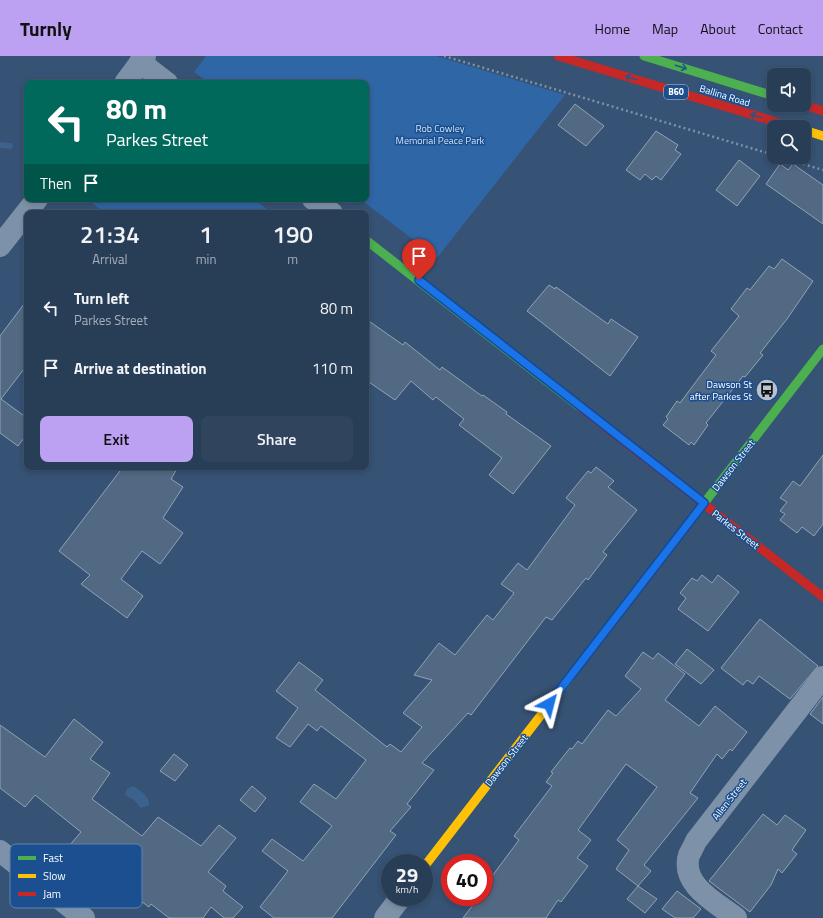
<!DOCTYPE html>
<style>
body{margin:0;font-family:"Titillium Web",sans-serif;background:#30455d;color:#f1f3f6;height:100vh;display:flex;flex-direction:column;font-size:15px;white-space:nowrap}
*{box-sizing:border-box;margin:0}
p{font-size:13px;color:#a5aeba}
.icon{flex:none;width:22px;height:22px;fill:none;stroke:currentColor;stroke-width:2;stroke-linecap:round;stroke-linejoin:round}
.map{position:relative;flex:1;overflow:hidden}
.details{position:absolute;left:24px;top:154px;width:345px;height:260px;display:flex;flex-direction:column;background:#283e57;border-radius:8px;box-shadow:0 2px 6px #0003,0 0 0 1px #44576d}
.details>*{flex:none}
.hud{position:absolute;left:24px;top:24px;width:345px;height:122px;border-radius:8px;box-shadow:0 2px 6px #0003,0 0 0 1px #44576d;background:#00695c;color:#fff;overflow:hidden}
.tools{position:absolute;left:767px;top:12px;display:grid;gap:8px}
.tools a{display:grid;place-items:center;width:44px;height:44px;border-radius:8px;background:#283e57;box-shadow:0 2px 6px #0003,0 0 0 1px #44576d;font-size:20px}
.speed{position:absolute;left:381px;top:798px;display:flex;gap:8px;font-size:20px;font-weight:700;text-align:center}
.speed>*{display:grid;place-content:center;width:52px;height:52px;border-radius:50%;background:#283e57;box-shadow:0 2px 6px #0003,0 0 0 1px #44576d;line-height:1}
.speed small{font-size:10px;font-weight:400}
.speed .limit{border:6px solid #d22;background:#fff;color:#111}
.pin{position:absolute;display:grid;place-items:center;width:34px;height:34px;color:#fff;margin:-41px -17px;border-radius:50% 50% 50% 0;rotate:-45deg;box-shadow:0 0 4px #0007}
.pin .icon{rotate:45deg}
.me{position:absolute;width:44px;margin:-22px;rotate:38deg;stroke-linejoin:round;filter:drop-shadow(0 0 3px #0008)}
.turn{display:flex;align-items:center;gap:14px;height:84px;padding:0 16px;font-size:18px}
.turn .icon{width:52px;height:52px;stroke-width:2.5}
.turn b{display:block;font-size:28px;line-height:34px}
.then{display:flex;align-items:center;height:38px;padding:0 16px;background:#0003;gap:8px;font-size:15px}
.eta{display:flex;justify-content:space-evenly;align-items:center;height:68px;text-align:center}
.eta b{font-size:24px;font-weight:600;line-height:28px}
.action{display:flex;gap:8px;margin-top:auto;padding:8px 16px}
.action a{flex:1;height:46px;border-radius:8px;background:#bca0f2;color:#111;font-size:16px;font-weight:600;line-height:46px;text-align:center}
.action a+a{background:#30455d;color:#f1f3f6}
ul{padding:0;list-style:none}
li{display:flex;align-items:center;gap:12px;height:60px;padding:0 16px}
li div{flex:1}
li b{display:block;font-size:15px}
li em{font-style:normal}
header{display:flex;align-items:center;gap:24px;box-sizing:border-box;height:56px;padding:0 20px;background:#bca0f2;color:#111}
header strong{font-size:19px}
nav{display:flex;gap:22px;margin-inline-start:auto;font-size:14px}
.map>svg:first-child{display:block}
.green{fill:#2f66a5}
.water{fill:#3b618d}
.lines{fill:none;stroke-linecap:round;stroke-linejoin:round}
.stream{stroke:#3b618d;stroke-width:6}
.building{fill:#526984;stroke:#92a2b6}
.path{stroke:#7d92a8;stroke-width:2.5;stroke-dasharray:2 3;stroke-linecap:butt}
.street{stroke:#7d92a8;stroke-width:22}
.fast{stroke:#4caf50;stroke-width:9}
.slow{stroke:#ffc107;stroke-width:9}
.jam{stroke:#c62828;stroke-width:9}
.oneway{stroke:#205989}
.route-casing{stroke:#114b97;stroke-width:10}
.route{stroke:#1a73e8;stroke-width:7}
.labels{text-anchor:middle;stroke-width:3;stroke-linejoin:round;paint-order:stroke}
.shield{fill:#1b4f8f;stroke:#bbcadd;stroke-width:1}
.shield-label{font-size:9px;font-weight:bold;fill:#fff}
.street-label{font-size:10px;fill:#fff;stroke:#1b4f8f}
.park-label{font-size:10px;fill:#cfe3fa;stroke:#1b4f8f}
.poi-label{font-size:10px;fill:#fff;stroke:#1b4f8f;text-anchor:end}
.key{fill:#1b4f8f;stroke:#5f84b1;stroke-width:1}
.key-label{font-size:11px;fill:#fff}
</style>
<header>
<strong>Turnly</strong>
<nav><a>Home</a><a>Map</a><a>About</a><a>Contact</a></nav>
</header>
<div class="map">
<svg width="823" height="862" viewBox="0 0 823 862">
<rect width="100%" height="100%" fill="#365274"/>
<!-- green -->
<g class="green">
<polygon points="206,0 436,0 565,39 437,202 360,143 366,143 366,27 209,27 194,16"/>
<polygon points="254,143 272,157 105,157 88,144"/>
</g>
<!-- water -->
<path class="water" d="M133,730c7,4 17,10 16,19l-8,3 -7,-8 -8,-4 -1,-3 3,-5z"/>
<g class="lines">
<!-- stream -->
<polyline class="stream" points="0,89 10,90"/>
</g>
<!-- building -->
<g class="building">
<polygon points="575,48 604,70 586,90 558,69"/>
<polygon points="656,75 678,89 675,94 681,98 661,124 656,120 652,124 645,118 640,124 626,114"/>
<polygon points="739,104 760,120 737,150 716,134"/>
<polygon points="780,108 788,114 793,108 823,129 823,168 766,128"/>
<polygon points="782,203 813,225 787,263 760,297 763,299 745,321 743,320 706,367 708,369 694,389 691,386 689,389 663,369 668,363 666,361 677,345 680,347 716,299 711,295 739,260 731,253 747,232 750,234 769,210 774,213"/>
<polygon points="549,229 555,233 556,231 608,268 611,263 638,281 610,320 527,255"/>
<polygon points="27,244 27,309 1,343 27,362 27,378 18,390 0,377 0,280"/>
<polygon points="366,263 403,289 405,286 440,314 442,311 482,340 483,339 507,356 506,358 551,390 513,438 489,419 502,402 459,369 464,363 436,341 433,344 411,325 395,344 366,324"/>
<polygon points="823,399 823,468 814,480 802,471 797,477 780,464 785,458 780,455 787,446 780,442 793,425 800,430"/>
<polygon points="123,411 178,411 171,423 183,431 163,462 183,477 160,508 142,495 121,523 143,540 127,562 81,528 90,519 59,495"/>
<polygon points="596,411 614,425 608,431 637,454 603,496 607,499 588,524 586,522 552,564 546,561 471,659 468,657 422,707 434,714 407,748 411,751 390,775 396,779 332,862 274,862 260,851 288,815 262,795 272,783 303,805 332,770 300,746 314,728 336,743 366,704 321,670 317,675 308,668 290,691 276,682 298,652 276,635 299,606 323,624 315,634 387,691 390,688 401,696 422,671 403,657 432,624 414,619 439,587 455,599 487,559 493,564 514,537 501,528 518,507 527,514 575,449 566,442 588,415 591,417"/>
<polygon points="702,519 712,527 718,519 739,536 708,575 678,553 686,542 680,537 692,522 697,525"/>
<polygon points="760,563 818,610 790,643 759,620 753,628 747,624 743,629 721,612"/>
<polygon points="687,593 714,614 701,628 675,608"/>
<polygon points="643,596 653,603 658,597 685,618 665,644 699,670 715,650 747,676 732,695 730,693 722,703 717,698 690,737 698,742 644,809 651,815 638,830 616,813 629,794 617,784 657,731 626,708 578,774 591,784 577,802 588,810 561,846 558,844 546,862 463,862 479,841 484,841 484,831 519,784 514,780 552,730 546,726 553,717 551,716 570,692 572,693 578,685 582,688 608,654 616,660 641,633 625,620"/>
<polygon points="823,641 823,668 810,658"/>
<polygon points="74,663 103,686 90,703 110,717 92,743 142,780 158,761 201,790 219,769 236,782 208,816 226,830 223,835 243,851 233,862 224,862 211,851 203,862 169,862 151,848 149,851 130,837 135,830 108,810 103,816 69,790 81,776 35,739 25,751 0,732 0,669 45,701"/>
<polygon points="174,698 188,709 175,725 160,715"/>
<polygon points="252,730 266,742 255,756 240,744"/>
<polygon points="763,758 777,769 785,759 806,774 792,794 797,798 782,817 778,813 771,829 750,856 709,825"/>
<polygon points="638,830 657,843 645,857 627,843"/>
<polygon points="677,835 701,853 693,862 675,862 662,853"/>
</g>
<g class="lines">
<!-- path -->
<g class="path">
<polyline points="444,0 774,99"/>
<polyline points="779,101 823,114"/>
</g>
<!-- street -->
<g class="street">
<polyline points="140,6 167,27"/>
<polyline points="125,27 145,0"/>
<polyline points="313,143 332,157"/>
<polyline points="0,190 37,143"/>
<polyline points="0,795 84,862"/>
<polyline points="385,862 401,841"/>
<path d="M736,862c-19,-15 -56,-33 -47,-63 2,-4 5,-9 7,-14l127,-164"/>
</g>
<!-- fast -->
<g class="fast">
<polyline points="644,0 774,40"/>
<polyline points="366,184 581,352"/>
<polyline points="695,459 823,293"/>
</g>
<!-- slow -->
<g class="slow">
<polyline points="804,74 823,80"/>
<polyline points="424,811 571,620"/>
</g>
<!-- jam -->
<g class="jam">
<polyline points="558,0 793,71"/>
<polyline points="804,49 823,55"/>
<polyline points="581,352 823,541"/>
<polyline points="571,620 695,459"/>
</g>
</g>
<!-- one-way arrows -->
<defs><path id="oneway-shaft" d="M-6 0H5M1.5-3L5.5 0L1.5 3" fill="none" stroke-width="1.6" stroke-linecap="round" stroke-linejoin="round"/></defs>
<g class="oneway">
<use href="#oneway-shaft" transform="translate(681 11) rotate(17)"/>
<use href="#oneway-shaft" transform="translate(631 22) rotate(-163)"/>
<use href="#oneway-shaft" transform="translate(756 60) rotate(-163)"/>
</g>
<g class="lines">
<!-- route casing -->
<g class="route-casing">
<polyline id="route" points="419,224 704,447 549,648"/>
</g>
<!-- route -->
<use href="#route" class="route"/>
</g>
<!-- icons -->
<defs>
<g id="bus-disc" transform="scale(1.15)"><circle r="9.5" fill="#b9c2ce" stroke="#1b4f8f"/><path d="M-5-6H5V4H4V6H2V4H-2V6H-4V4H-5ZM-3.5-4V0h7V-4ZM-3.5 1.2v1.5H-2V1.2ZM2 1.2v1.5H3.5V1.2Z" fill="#111"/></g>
</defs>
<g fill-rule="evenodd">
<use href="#bus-disc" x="767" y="334"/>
</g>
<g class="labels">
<!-- shield labels -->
<rect class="shield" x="664" y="29" width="24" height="14" rx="3"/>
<g class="shield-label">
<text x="676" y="39">B60</text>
</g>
<!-- street labels -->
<g class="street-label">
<text transform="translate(725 39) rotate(17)" y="4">Ballina Road</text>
<text transform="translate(733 409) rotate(-52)" y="4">Dawson Street</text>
<text transform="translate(736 473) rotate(38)" y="4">Parkes Street</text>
<text transform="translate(506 704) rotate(-52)" y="4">Dawson Street</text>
<text transform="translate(729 743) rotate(-52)" y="4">Allen Street</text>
</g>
<!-- park labels -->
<g class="park-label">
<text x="440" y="76">Rob Cowley<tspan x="440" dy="12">Memorial Peace Park</tspan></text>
</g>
<!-- poi labels -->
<g class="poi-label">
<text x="752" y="332">Dawson St<tspan x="752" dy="12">after Parkes St</tspan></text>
</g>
</g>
<!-- legend -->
<rect x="10" y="788" width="132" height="64" rx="6" class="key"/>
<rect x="18" y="800" width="18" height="4" fill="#4caf50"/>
<rect x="18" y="818" width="18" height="4" fill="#ffc107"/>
<rect x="18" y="836" width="18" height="4" fill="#c62828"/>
<g class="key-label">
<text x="43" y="806">Fast</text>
<text x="43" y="824">Slow</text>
<text x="43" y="842">Jam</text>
</g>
</svg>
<div class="tools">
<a><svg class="icon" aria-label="sound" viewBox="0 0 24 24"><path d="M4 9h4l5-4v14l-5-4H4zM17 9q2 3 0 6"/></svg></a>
<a><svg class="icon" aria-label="search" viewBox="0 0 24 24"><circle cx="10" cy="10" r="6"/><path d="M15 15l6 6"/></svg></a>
</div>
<div class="speed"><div>29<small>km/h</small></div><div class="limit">40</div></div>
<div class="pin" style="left:419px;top:224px;background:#d93025"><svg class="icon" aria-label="arrive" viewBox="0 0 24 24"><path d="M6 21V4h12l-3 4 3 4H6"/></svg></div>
<svg class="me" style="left:549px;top:648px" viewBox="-20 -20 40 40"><path d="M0-17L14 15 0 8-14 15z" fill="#1a73e8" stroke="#fff" stroke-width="4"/></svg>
<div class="hud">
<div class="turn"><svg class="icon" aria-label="left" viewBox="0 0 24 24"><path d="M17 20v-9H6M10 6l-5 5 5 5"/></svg><div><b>80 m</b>Parkes Street</div></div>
<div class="then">Then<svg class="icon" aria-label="arrive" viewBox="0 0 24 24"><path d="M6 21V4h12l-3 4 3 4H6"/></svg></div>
</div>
<section class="details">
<div class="eta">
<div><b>21:34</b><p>Arrival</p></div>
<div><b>1</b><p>min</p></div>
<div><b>190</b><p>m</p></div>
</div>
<ul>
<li><svg class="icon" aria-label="left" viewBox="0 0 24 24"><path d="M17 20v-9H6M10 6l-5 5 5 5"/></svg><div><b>Turn left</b><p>Parkes Street</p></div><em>80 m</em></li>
<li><svg class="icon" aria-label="arrive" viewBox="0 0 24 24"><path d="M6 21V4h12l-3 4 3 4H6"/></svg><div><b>Arrive at destination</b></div><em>110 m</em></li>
</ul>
<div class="action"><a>Exit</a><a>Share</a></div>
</section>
</div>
